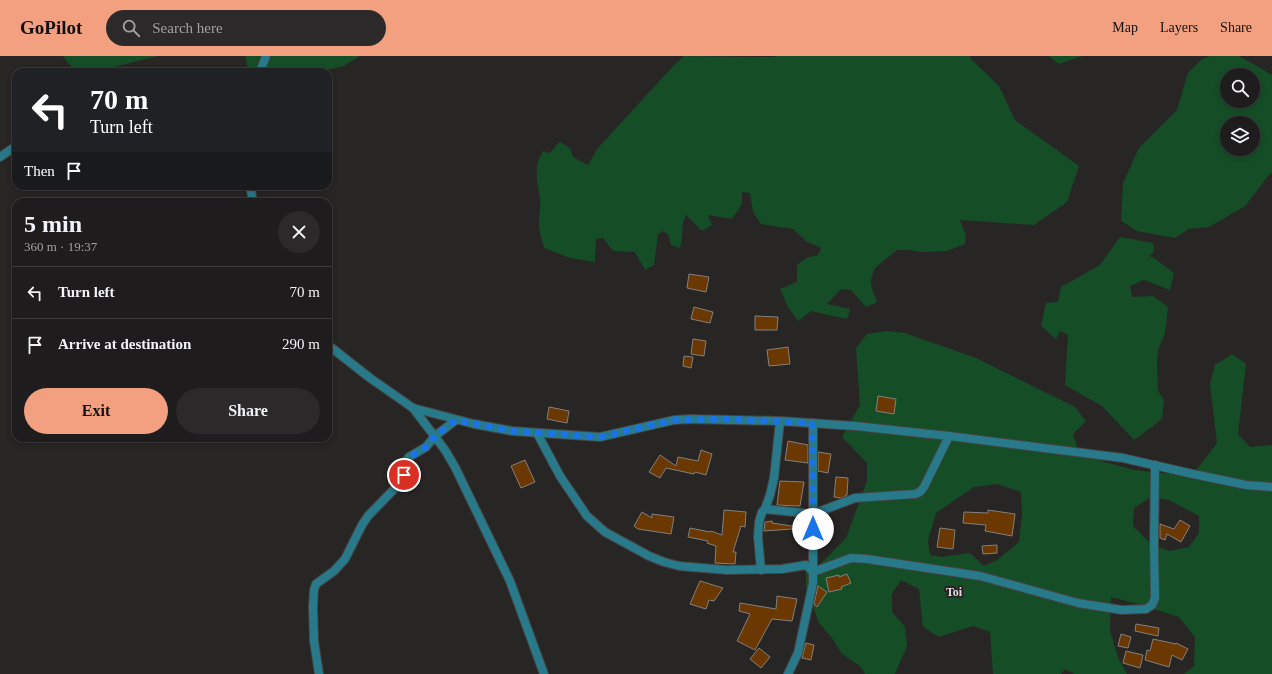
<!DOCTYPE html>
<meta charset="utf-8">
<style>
body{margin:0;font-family:"Times New Roman",serif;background:#2b2929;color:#f1f3f6;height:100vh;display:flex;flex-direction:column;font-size:15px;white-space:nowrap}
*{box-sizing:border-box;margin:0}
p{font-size:13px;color:#a1a1a3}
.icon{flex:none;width:22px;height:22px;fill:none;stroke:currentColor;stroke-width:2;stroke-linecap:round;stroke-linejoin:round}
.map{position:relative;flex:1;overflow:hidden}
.details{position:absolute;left:12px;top:142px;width:320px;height:244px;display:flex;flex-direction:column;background:#1e1c1c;border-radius:12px;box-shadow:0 2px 6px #0003,0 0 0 1px #3c3a3b}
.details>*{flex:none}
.hud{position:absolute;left:12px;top:12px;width:320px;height:122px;border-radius:12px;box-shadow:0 2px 6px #0003,0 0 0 1px #3c3a3b;background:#202124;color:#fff;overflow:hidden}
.fabs{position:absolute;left:1220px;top:12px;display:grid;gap:8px}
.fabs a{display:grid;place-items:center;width:40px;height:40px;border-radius:50%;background:#1e1c1c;box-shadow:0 2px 6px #0003,0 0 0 1px #3c3a3b;font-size:20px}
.pin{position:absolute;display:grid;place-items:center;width:34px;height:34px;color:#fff;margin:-17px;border:2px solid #fff;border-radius:50%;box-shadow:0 1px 4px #0007}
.me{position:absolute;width:44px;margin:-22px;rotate:0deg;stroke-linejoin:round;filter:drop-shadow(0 0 3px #0008)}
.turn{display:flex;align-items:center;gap:14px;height:84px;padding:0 12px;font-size:18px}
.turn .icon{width:52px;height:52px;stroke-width:2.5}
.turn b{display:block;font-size:28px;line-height:34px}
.then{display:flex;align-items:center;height:38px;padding:0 12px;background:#0003;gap:8px;font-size:15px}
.round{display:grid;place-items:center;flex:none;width:42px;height:42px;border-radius:21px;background:#2b2929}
.overview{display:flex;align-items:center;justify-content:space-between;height:68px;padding:0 12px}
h1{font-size:24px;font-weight:700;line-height:30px}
.button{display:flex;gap:8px;margin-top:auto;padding:8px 12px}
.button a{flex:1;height:46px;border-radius:24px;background:#f2a07f;color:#111;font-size:16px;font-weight:700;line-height:46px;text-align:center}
.button a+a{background:#2b2929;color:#f1f3f6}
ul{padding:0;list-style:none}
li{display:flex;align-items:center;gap:12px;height:52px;padding:0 12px;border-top:1px solid #3c3a3b}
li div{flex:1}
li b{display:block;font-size:15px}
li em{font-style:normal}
header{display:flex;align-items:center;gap:24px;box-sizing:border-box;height:56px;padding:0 20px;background:#f2a07f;color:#111}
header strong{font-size:19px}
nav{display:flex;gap:22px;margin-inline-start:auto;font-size:14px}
.search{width:280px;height:36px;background:#2b2929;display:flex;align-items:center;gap:10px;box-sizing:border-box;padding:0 14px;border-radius:22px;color:#a1a1a3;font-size:15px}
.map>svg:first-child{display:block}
.green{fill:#154d27;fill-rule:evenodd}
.building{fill:#6a3800;stroke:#83807e}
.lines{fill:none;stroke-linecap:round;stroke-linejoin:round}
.street-casing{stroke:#454342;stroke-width:10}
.street{stroke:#287989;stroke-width:8}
.route{stroke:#1a73e8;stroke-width:7;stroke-dasharray:0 12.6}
.labels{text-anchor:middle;stroke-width:4;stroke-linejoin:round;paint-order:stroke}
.quarter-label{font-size:12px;font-weight:bold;fill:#dfdedc;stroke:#282625}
</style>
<header>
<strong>GoPilot</strong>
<div class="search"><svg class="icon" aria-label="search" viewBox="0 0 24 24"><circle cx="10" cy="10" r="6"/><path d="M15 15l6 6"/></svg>Search here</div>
<nav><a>Map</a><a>Layers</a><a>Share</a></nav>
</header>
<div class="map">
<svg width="1272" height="618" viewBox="0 0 1272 618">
<rect width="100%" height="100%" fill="#282625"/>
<!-- green -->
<g class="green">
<path d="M63,0h95l-65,16c-17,0 -21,-3 -30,-16z"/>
<polygon points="245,0 360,0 344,10 318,16 254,16 248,13"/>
<path d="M684,0l87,1 7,-1h192l1,3 28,27 16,34 64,46 -12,36 -33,23 -74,-5 6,16 -1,8 -18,7 -27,1 -11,-2h-12l-21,17c-9,14 -4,21 1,35l-11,5 -15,-17 -10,-1 -14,15 23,5 -3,10 -36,-8 -13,10 -10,-14 -8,-18 17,-7v-17l9,-7 12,-3 3,-7 -15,-7 -13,-12 -32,-5 -8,-12 -3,-19 -8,-1v12l-10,15 -24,-4 4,10 -10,6 -16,-16c-6,10 -2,22 -6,33l-9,-3 -3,-11 -5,-3 -5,3 -4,31 -9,5 -10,-18 -22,-1 -10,-13 -7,1 -1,23 -25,-4 -26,-10c-2,-8 -5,-17 -5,-25 0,-8 2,-16 1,-24 -2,-19 -8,-30 3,-48l6,2c5,-3 6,-8 11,-11l10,6 3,9 15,8 10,-17 77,-84z"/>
<polygon points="1049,0 1082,0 1059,8"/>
<path d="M1210,0h29l33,19v98l-3,2 -24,31 -36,21 -20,2 -14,9 -38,-7 -16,-10 2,-38 16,-35 38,-38 11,-37 14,-14zM1227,19h26v26h-26zM1227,67h26v26h-26z"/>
<polygon points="1120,181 1153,187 1154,196 1149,200 1154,202 1174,217 1170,234 1144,224 1130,230 1132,241 1153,240 1168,251 1165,277 1158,294 1157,308 1158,335 1164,344 1162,363 1134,384 1102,350 1065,329 1068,279 1060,275 1056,283 1041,270 1046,247 1058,246 1061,231 1100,209"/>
<path d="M886,275l19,2 71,25 99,49 11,14 -13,13 7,21 54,15 54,6 5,-2 24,-31 -7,-59 5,-19 17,-11 14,10 -8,70 12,13 22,-2v229h-88l10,-8 1,-29 -16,-20 -41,-13 -27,-7 -1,34 8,26 9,17h-53l-9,-5 -4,5h-68l-3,-42 -17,-6 -34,11 -16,-10 -4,-38 -18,-9 -9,14v18l13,15 2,19 -12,28h-30l-5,-8 -18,-12 -10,-16 -13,-15 -13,-36v-22l7,7 33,-34 21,-57v-18l-25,-26 18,-32 -4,-57 11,-14zM997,428l24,8 1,23 -3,27 -22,18 -13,6 -14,-13 -28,4 -12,-2 -2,-15 8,-27 38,-26zM1151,441l18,3 30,16v17l-10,14 -19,4 -18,-6 -19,-19 1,-18z"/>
</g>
<!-- building -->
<g class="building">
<polygon points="689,218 709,221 706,236 687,232"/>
<polygon points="694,251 713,256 710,267 691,263"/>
<polygon points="755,260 778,261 777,274 755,274"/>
<polygon points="693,283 706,285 704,300 691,298"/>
<polygon points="788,291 790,308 769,310 767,294"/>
<polygon points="684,300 693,301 691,312 683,310"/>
<polygon points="878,340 896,343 894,358 876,355"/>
<polygon points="549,351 569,355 567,367 547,363"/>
<polygon points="788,385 808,389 808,407 785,404"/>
<polygon points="701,394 712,398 706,419 695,416 694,418 666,412 660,422 649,416 660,399 676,410 678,401 698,405"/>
<polygon points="818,396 831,398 828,417 818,415"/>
<polygon points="525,404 535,426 521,432 511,410"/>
<polygon points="836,421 848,422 847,439 841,442 834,441"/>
<polygon points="780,425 804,426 800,450 777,449"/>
<polygon points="724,454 746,456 745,471 741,470 733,496 736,496 735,508 715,507 716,490 707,487 708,485 688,481 690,472 710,476 711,475 722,479"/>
<polygon points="988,454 1015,458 1012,480 985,475 986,469 963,467 964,456 988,457"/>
<polygon points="642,456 652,462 652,458 674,461 671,478 638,473 634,470"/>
<polygon points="1180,464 1190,470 1181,486 1167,478 1165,484 1160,482 1160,468 1174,473"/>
<polygon points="772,465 772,467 792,470 792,473 764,475 765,466"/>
<polygon points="940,472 955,474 953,493 937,491"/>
<polygon points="997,489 997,497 983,498 982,490"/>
<polygon points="847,518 851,527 841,531 842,533 829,536 826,522 839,519 839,521"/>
<polygon points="700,525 723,532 714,545 709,544 706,553 690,548"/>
<polygon points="818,530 827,536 817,551 814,548"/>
<polygon points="777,540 797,543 792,565 772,563 755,594 737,585 750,558 739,555 740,547 776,553"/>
<polygon points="1136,568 1159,572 1158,580 1135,575"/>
<polygon points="1121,578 1131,581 1128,592 1118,590"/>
<polygon points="1153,583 1176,588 1176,587 1188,593 1182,604 1172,599 1169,611 1145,604 1147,594 1150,595"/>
<polygon points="806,587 814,589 811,604 802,602"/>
<polygon points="759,592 770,601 761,612 750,603"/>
<polygon points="1126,595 1143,599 1140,612 1123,607"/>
</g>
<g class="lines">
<!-- street casing -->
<g class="street-casing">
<g id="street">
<polyline points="260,16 266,0"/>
<polyline points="0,101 16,90"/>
<polyline points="250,130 253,146"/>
<polyline points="328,289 370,322 413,352 474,368 512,375 600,381 674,364 690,363 780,365 855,370 949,380 1123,402 1193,418 1246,429 1272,431"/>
<polyline points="413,352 445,394 455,411 510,525 544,618"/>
<polyline points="537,377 560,420 587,460 605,476 649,500 664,506 679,510 727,514 782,513 806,509 813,516 851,502 867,503 980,520 1078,547 1122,554 1146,553 1152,549 1155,542 1154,490 1155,409"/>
<polyline points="765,453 813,458 855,442 915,438 920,436 924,431 949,380"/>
<polyline points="761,514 758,481 759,466 762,456 765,453 770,439 774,422 780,365"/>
<polyline points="319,618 314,585 313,551 314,534 316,528 334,515 345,503 362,469 368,460 401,426 404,419 406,405 409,401 426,391 435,380 456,364"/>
<polyline points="788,618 798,597 813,527 813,367"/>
</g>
</g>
<!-- street -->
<use href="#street" class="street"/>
</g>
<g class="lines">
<!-- route -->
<polyline class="route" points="404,419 406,405 409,401 426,391 435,380 456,364 512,375 600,381 674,364 726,363 812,367 813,473"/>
</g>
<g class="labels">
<!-- quarter labels -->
<g class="quarter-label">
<text x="954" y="540">Toi</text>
</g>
</g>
</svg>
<div class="fabs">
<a><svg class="icon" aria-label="search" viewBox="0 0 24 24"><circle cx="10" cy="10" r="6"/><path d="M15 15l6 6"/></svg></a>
<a><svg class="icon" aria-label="layers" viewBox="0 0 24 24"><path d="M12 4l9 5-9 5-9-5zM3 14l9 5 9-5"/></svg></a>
</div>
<div class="pin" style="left:404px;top:419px;background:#d93025"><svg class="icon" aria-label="arrive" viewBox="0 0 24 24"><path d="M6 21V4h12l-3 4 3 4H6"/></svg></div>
<svg class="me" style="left:813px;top:473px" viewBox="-20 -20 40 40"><circle r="19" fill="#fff"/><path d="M0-13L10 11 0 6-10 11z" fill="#1a73e8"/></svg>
<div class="hud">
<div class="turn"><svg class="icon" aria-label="left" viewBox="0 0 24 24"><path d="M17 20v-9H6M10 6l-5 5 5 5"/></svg><div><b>70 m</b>Turn left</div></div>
<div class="then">Then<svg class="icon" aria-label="arrive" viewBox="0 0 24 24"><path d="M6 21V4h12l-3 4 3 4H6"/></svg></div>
</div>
<section class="details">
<div class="overview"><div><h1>5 min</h1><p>360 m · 19:37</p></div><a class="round"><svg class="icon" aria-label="close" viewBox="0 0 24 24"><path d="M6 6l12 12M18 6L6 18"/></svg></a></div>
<ul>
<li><svg class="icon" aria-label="left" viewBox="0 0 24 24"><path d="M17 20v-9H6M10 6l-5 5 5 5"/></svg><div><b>Turn left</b></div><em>70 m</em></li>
<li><svg class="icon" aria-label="arrive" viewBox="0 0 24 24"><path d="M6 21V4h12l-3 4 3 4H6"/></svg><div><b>Arrive at destination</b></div><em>290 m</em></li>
</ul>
<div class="button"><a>Exit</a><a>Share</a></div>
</section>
</div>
